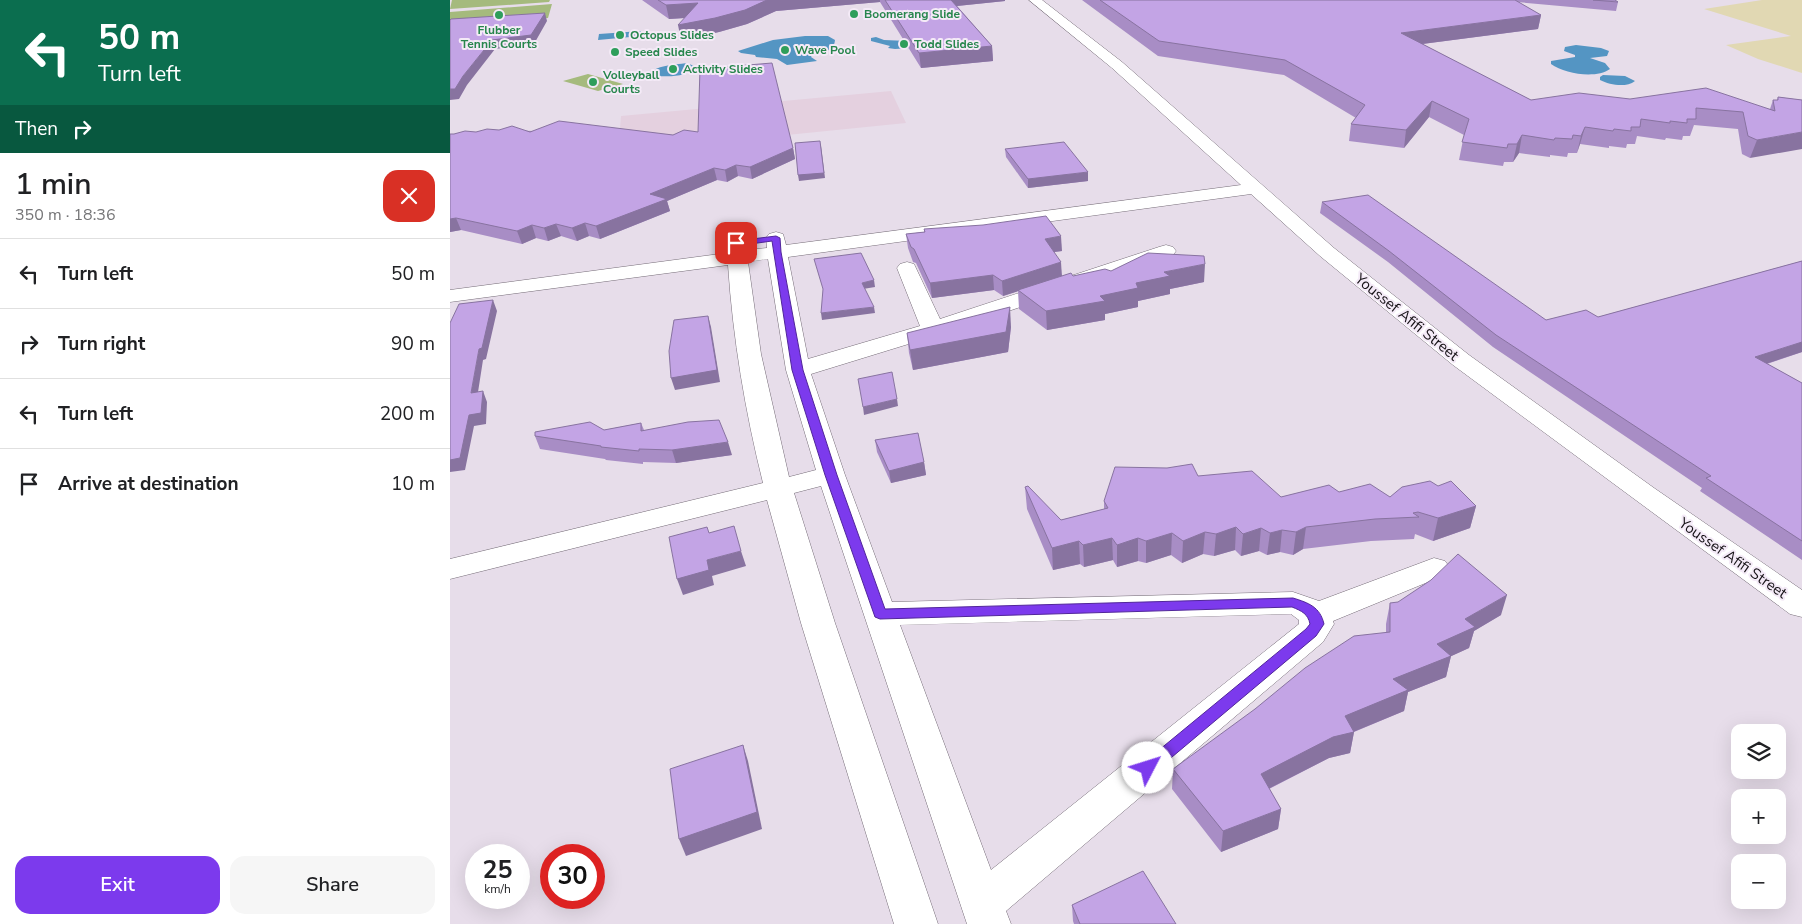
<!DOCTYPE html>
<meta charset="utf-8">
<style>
body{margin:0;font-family:"Nunito Sans",sans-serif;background:#f6f6f6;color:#202124;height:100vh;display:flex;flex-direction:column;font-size:19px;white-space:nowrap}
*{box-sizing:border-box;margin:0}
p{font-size:16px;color:#757577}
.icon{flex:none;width:28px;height:28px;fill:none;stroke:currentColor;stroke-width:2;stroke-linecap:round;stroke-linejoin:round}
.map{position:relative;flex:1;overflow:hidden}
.details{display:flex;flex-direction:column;background:#fff;width:450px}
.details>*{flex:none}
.top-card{background:#0b6e4f;color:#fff;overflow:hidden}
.controls{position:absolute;left:1281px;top:724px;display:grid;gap:10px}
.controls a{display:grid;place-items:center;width:55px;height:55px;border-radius:10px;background:#fff;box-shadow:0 5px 20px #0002;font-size:25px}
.speed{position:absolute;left:15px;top:844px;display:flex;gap:10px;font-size:25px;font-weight:700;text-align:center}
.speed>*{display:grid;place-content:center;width:65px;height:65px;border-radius:50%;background:#fff;box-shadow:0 5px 20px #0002;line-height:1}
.speed small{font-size:12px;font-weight:400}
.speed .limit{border:8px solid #d22;background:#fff;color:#111}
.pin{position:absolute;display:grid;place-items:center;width:42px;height:42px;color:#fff;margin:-21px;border-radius:10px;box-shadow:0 2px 8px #0006}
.me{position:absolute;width:55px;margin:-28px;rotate:50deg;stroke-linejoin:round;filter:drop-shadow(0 0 4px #0008)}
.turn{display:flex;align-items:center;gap:18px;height:105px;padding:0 15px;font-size:22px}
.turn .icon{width:65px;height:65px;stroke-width:2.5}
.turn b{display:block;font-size:35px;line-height:42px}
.then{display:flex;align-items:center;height:48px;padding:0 15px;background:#0003;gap:10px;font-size:19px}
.round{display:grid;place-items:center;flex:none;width:52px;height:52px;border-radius:15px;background:#f6f6f6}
.headline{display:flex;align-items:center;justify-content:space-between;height:85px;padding:0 15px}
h1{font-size:30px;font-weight:600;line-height:38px}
.primary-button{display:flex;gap:10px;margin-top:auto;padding:10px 15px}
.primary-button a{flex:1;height:58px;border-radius:15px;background:#7c3aed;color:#fff;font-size:20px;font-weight:600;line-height:58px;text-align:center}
.primary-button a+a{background:#f6f6f6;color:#202124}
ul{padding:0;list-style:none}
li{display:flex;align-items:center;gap:15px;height:70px;padding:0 15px;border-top:1px solid #e0e0e0}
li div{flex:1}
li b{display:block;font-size:19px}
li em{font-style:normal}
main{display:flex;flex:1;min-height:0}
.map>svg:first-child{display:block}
.education{fill:#e4d0df}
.green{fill:#a5ba7d}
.sand{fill:#e1d8b3}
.water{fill:#5495c3}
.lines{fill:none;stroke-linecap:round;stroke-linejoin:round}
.minor-casing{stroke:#766d78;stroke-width:1}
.minor{fill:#fff;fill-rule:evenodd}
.wall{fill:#a88dc5}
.shaded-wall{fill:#8873a0}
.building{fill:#c3a4e5;stroke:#8873a0}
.route{fill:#7c3aed;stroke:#51269a}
.leisure-dot{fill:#2e9e5b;stroke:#f4eaf7;stroke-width:2}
.labels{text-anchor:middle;stroke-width:4;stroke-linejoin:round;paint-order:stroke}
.far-leisure-label{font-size:12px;font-weight:bold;fill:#27864d;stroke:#f4eaf7;text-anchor:start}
.street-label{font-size:15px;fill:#151115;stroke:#f4eaf7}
</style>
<main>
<section class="details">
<div class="top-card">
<div class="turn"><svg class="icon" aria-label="left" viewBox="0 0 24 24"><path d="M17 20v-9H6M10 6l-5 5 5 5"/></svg><div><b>50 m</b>Turn left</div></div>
<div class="then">Then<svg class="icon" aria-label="right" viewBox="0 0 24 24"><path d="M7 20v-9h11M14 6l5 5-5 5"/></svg></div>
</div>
<div class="headline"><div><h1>1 min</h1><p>350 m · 18:36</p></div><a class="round" style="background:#d93025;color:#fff"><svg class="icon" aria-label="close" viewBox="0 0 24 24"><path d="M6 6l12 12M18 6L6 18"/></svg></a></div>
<ul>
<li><svg class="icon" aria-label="left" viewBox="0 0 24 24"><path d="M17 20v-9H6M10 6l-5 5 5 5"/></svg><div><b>Turn left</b></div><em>50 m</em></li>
<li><svg class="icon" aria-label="right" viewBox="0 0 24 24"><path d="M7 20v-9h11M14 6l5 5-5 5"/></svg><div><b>Turn right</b></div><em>90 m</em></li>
<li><svg class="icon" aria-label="left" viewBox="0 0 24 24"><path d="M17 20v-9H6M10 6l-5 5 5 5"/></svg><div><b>Turn left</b></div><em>200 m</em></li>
<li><svg class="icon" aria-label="arrive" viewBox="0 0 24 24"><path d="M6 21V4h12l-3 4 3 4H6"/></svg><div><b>Arrive at destination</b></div><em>10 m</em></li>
</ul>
<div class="primary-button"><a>Exit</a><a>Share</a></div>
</section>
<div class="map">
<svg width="1352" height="924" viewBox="0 0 1352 924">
<rect width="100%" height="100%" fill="#e7ddea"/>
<!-- education -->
<polygon class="education" points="441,91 456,123 266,142 169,142 171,116"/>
<!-- green -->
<g class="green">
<polygon points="2,0 100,0 99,2 0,9"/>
<polygon points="102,4 98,18 0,26 0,12"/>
<polygon points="138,74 173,84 148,91 113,81"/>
</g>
<!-- sand -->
<polygon class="sand" points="1312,0 1352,0 1352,73 1308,59 1276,45 1341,36 1254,9"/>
<!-- water -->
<g class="water">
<polygon points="191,31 191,36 148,40 149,34"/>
<path d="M355,36h23l7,4c-1,13 -13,11 -23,15l-1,2 6,4 -30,4 -10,-6 -21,-2 -1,-2 -14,-2 -3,-2 35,-11z"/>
<polygon points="426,37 434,40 458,41 461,48 445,49 438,48 440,46 421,41 421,38"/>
<path d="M1126,45l25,3 8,3 -2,5 -17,2 15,5 5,6c-14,10 -45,5 -59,-5v-3l24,-4v-2l-11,-4 1,-4z"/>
<path d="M237,63l7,3c-6,14 -35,10 -48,9 11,-10 27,-10 41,-12z"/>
<path d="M1153,75l22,1 10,5c-9,7 -25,4 -35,-1v-3z"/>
</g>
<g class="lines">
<!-- minor casing -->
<g class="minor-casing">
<path id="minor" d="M579,0h13l80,62 212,186 135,107 185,133 148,102v27l-12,-3 -337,-249 -133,-109 -69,-62 -463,63 20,102 112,-33 -23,-58 3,-4 7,-2 7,2 26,55 219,-72 7,-2 7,2 3,4 -3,4 -232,79 -130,40 34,101 47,127 401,-10 26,9 115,-43 11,3 5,7 -5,7 -112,46 1,3 -11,18 -317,269 5,13h-44l-146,-438 -27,7 41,130 103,301h-44l-93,-301 -34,-123 -317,79v-20l313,-76c-18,-72 -30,-144 -35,-218l-278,37v-12l277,-37 -1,-10 3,-4 7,-2 7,2 4,11 20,-2 -1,-10 3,-4 7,-2 7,2 3,11 455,-60 -129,-117zM318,259l18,111 30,100 -27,7 -28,-123 -13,-92zM841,614l8,6v4l-308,246 -91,-245z"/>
</g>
<!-- minor -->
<use href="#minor" class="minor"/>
</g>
<!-- wall -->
<g class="wall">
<polygon points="192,0 555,0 555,1 507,6 542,46 543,61 471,68 430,2 326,11 297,24 269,32 231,40 234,18 219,19"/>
<polygon points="632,0 1165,0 1168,2 1166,11 1067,2 1091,15 1088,29 972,44 1081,100 1180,99 1320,109 1323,100 1327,100 1328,97 1352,100 1300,158 1292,154 1288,129 1244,125 1240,136 1233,136 1232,140 1216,138 1215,140 1187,136 1185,144 1177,144 1176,148 1159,146 1159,148 1130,144 1127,153 1118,153 1117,157 1100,155 1100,157 1069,153 1063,162 1054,162 1053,166 1009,160 1014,135 979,117 954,148 899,141 901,124 906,118 834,75 708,56"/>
<polygon points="49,130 223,135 343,148 345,159 302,179 288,176 277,182 267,180 217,201 220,211 150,239 139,236 127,241 111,236 98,241 86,238 72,244 11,230 0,232 4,134"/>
<polygon points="555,149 638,181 578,188 556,157"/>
<polygon points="872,202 1096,320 1148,317 1352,261 1352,352 1317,364 1352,383 1352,560 1250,491 1252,488 1043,347 938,262 870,213"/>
<polygon points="474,229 612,251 604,252 612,276 623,276 661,271 754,282 720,289 720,294 688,301 688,307 655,314 655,320 597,330 569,309 568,291 553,296 544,290 482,298 466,263 463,262 458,248 456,234 474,232"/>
<polygon points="561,327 558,352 463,370 459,353 457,333"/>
<polygon points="191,423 194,430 282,455 226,463 193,462 193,464 156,460 155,459 90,449 85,436 154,430"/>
<polygon points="425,440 474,462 476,475 441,483 427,452"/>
<polygon points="748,476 831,497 889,492 940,497 988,486 1026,506 1020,528 983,541 965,534 964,539 921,541 853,549 843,555 830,552 817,555 809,551 791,556 785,550 764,556 753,554 732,563 721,555 696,563 688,561 667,567 663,560 634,567 630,564 603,570 577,509 575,487 611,520 654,509 654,501"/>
<polygon points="940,603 1051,615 1024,631 1019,648 1001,656 996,677 958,692 954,711 904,732 900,753 879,758 819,789 831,809 828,829 771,852 722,789 723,769 936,632 936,624"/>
<polygon points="622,905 726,924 624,924 623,921"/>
</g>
<!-- shaded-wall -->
<g class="shaded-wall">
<polygon points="317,0 430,0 430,2 326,11 297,24 269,32 231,40 228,25"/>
<polygon points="496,0 555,0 555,1 497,7"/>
<polygon points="248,3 251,17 219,19 216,5"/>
<polygon points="95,13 97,21 84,44 45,49 17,85 9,99 0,100 0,89 13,76 42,40"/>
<polygon points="1091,15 1088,29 949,47 951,33"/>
<polygon points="542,46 543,61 471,68 469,53"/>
<polygon points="982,101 979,117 954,148 956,130"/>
<polygon points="1135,127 1130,144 1127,153 1131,136"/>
<polygon points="1352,132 1352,149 1300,158 1307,140"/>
<polygon points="1072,135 1069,153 1063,162 1067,144"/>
<polygon points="371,146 375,178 349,181 348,175"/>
<polygon points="343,148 345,159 302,179 300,167"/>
<polygon points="286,165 288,176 277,182 275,170"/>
<polygon points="264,168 267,180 217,201 220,211 150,239 146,226 200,194"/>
<polygon points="638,172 638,181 578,188 578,179"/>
<polygon points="6,218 11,230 0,232 0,219"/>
<polygon points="135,223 139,236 127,241 122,228"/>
<polygon points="106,224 111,236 98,241 94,228"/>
<polygon points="82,225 86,238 72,244 67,231"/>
<polygon points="611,236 612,251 596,253 595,239"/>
<polygon points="611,262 612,277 553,296 552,281"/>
<polygon points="755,264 754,282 720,289 720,294 688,301 688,307 655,314 655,320 597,330 596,311 650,296 714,272"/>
<polygon points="543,275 544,290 482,298 480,283"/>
<polygon points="424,280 425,287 413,289 412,283"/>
<polygon points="43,300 47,311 36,359 33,360 26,405 21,393 29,349"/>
<polygon points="424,307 425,313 372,320 371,313"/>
<polygon points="560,307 561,327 558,352 463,370 460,350"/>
<polygon points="258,316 261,327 270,382 225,390 221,378"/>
<polygon points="1352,342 1352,352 1300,369 1305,357"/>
<polygon points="33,391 37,402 36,424 24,426 15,470 0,472 0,460 19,415"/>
<polygon points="447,399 448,406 414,415 413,407"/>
<polygon points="278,442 282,455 226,463 222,450"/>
<polygon points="474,462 476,475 441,483 439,471"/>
<polygon points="1026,506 1020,528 983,541 988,518"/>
<polygon points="786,527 785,550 764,556 766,534"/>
<polygon points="856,527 853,549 843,555 846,532"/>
<polygon points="811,528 809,551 791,556 793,534"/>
<polygon points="832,530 830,552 817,555 820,533"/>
<polygon points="755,532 753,554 732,563 733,541"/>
<polygon points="722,533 721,555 696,563 696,541"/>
<polygon points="662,538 663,560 634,567 633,545"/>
<polygon points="688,538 688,561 667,567 667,545"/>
<polygon points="629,541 630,564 603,570 602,548"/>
<polygon points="291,551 296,566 262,576 264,585 233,595 227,579 257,560"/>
<polygon points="1057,595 1051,615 1024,631 1019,648 995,659 1001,656 996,677 958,692 954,711 903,732 904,732 900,753 879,758 808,794 811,774 895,716 943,679 1015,619"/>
<polygon points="293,745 298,761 312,829 236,856 229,839"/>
<polygon points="831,809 828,829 771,852 773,831"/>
</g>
<!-- building -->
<g class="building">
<polygon points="208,0 317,0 295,10 265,18 228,25 248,3 216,5"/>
<polygon points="435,0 501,0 542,46 469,53"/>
<polygon points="650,0 1065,0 1091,15 951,33 1081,100 1129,93 1180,99 1256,88 1325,111 1323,100 1328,100 1328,97 1352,100 1352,132 1307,140 1298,136 1293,112 1246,108 1246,119 1237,119 1237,123 1220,121 1220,123 1191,119 1190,127 1181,127 1181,131 1164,129 1163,131 1135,127 1131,136 1123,135 1122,139 1105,138 1104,140 1072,135 1067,144 1058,144 1057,148 1012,142 1019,119 982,101 956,130 901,124 915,105 835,60 709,41"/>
<polygon points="1143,0 1165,0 1168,2"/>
<polygon points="95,13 81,35 42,40 13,76 5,89 0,89 0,20 1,19"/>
<polygon points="322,63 343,148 300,167 286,165 275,170 264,168 200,194 217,199 146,226 135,223 122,228 106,224 94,228 82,225 67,231 6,218 0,219 0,134 4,134 15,131 26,132 37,129 49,130 62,126 80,132 109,121 223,135 234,130 248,132 250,69"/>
<polygon points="370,141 374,173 348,175 345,143"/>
<polygon points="614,142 638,172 578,179 555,149"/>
<polygon points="918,195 1096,320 1136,310 1148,317 1352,261 1352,342 1305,357 1352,383 1352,541 1256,478 1261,476 1046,335 939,251 872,202"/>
<polygon points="596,216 611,236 595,239 611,262 552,281 543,275 480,283 464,249 461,247 456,234 475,232 474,229 533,225"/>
<polygon points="411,253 424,280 412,283 424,307 371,313 373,289 364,259"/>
<polygon points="698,253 754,256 755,264 714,272 720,276 686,283 688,288 650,296 655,301 596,311 568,290 621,273 623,276 655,269 661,271"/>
<polygon points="43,300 32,348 29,349 21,393 33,391 31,413 19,415 10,458 0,460 0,323 9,304"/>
<polygon points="560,307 556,332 460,350 457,333"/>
<polygon points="258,316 267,370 221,378 219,351 224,320"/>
<polygon points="442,372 447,399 413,407 408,379"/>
<polygon points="269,420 278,442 222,450 189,449 189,451 151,447 151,446 85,436 85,432 140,422 154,430 191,423 191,431 238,422"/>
<polygon points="468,433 474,462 439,471 425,440"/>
<polygon points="742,464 748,476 802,471 831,497 879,485 889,492 920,484 940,497 952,487 980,481 988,486 1001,481 1026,506 988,518 968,512 963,513 969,517 925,519 856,527 846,532 832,530 820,533 811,528 793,534 786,527 766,534 755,532 733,541 722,533 696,541 688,538 667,545 662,538 633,545 629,541 602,548 575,487 578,486 611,520 658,508 654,501 665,467 717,468"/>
<polygon points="284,526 291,551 257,560 259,570 227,579 219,537 257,527 259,533"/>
<polygon points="1008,554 1057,595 1015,619 1025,627 987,644 1001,656 943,679 958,690 895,716 904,732 883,737 811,774 831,809 773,831 723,769 805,709 855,668 904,636 940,632 940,603 948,602 981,580"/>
<polygon points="293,745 307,812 229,839 220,769"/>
<polygon points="693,871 726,924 630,924 622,905"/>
</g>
<!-- route -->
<path class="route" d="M326,236l4,2 1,14 22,118 34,105 48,134 408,-11c16,5 27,9 31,26l-8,12 -163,137 -5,2 -6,-2 -2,-5 2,-4 164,-135 4,-5c-2,-10 -8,-13 -18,-17l-412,12 -5,-2 -50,-142 -33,-105 -20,-129 -36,5 -4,-3 4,-2z"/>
<!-- markers -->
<g class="leisure-dot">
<circle cx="404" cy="14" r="5"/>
<circle cx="49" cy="15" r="5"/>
<circle cx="170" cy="35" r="5"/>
<circle cx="454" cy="44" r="5"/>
<circle cx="335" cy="50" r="5"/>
<circle cx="165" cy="52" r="5"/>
<circle cx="223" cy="69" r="5"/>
<circle cx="143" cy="82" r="5"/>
</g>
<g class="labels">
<!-- far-leisure labels -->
<g class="far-leisure-label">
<text x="414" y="18">Boomerang Slide</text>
<text x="49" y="34" text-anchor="middle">Flubber<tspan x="49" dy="14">Tennis Courts</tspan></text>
<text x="180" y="39">Octopus Slides</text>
<text x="464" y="48">Todd Slides</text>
<text x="345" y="54">Wave Pool</text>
<text x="175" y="56">Speed Slides</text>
<text x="233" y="73">Activity Slides</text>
<text x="153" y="79">Volleyball<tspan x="153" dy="14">Courts</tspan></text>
</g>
<!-- street labels -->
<g class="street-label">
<text transform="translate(957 317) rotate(39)" y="5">Youssef Afifi Street</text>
<text transform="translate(1283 558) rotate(35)" y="5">Youssef Afifi Street</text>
</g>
</g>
</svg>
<div class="controls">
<a><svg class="icon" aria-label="layers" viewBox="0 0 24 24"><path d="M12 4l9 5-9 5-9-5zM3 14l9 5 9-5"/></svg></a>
<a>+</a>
<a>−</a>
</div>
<div class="speed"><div>25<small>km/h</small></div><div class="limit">30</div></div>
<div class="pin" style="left:286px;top:243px;background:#d93025"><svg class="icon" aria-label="arrive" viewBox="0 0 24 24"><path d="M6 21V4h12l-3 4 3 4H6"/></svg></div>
<svg class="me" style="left:698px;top:768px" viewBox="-20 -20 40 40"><circle r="19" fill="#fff"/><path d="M0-13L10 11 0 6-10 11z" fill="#7c3aed"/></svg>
</div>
</main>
